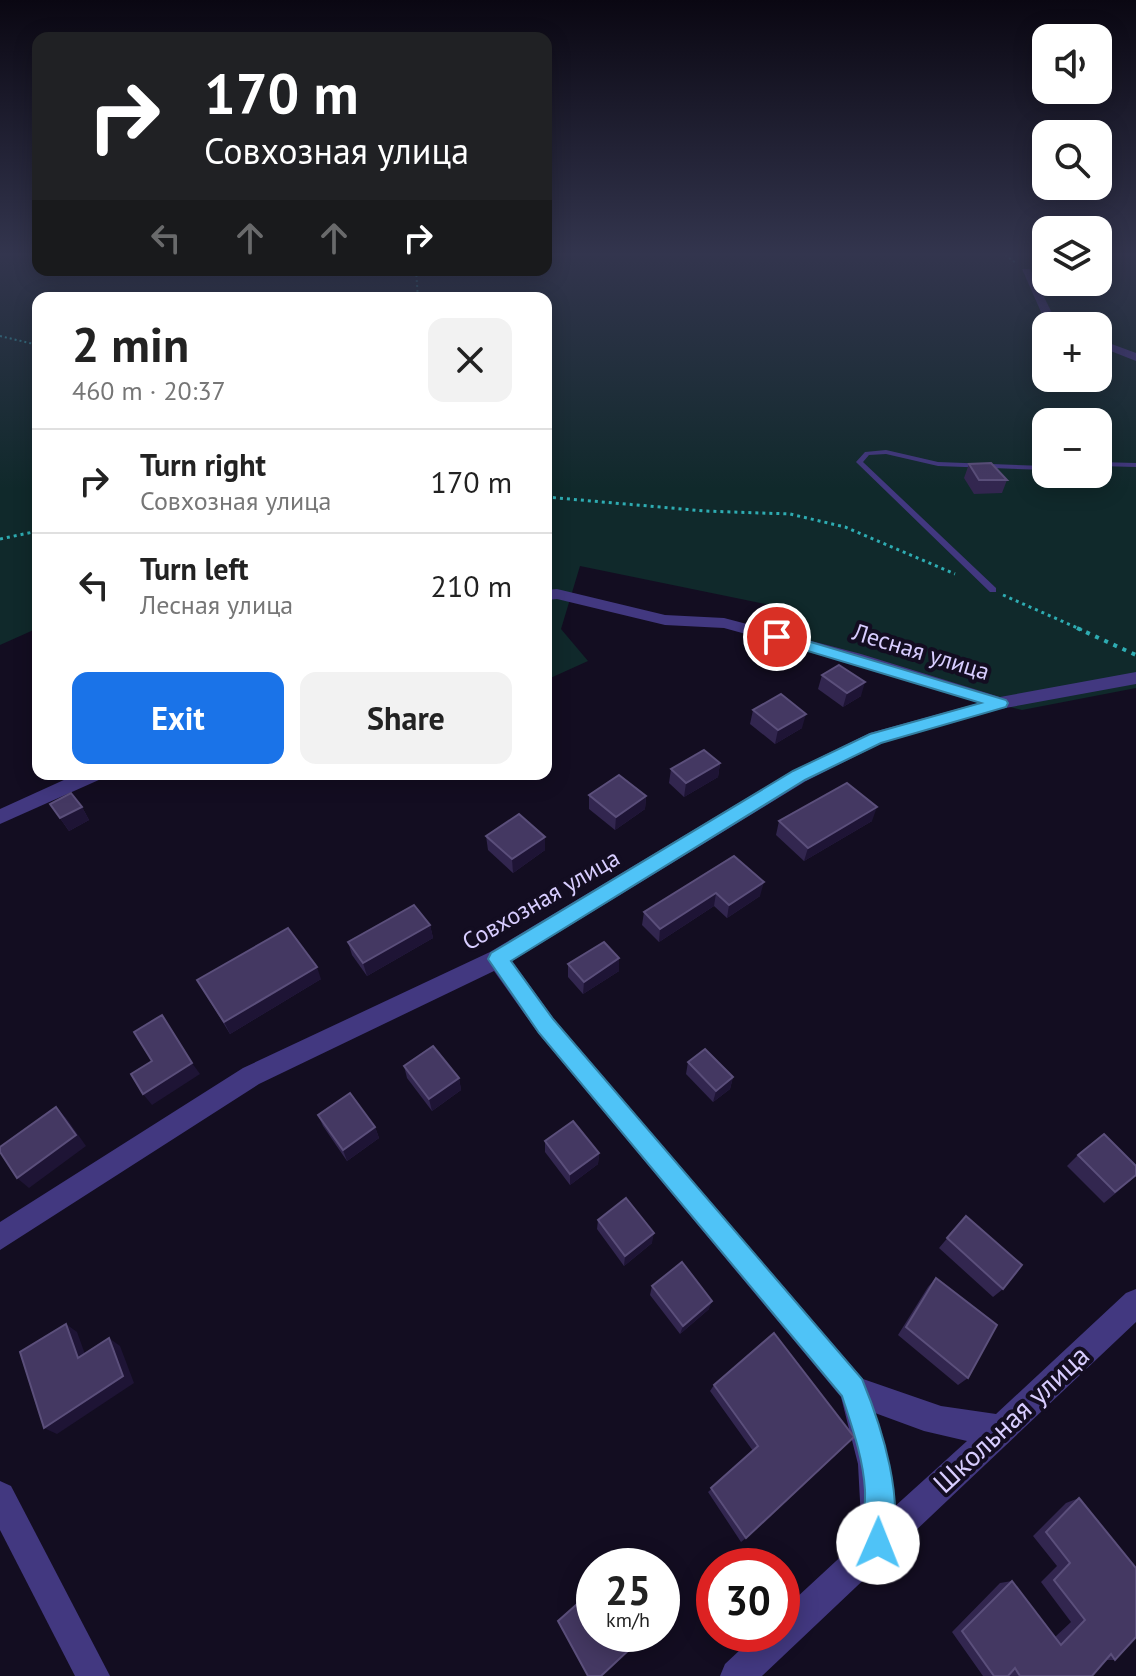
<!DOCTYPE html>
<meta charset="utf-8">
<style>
body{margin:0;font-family:"PT Sans",sans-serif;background:#f2f2f2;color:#222;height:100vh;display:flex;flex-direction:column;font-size:30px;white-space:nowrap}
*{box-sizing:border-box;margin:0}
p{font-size:26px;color:#767676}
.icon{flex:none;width:44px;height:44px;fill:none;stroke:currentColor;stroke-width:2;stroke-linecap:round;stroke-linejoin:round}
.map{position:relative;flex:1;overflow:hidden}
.sheet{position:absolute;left:32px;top:292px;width:520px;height:488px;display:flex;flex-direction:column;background:#fff;border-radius:16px;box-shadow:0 4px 20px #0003}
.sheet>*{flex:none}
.top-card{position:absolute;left:32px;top:32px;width:520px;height:244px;border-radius:16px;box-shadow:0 4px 20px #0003;background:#202124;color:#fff;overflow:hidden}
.controls{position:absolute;left:1032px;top:24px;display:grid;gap:16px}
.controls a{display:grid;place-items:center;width:80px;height:80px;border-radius:16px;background:#fff;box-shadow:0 4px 20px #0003;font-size:40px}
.speed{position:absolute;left:576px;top:1548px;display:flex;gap:16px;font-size:40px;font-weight:700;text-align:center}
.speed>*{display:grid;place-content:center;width:104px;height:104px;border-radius:50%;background:#fff;box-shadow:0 4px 20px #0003;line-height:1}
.speed small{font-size:20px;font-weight:400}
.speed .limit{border:12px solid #d22;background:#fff;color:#111}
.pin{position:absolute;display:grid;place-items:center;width:68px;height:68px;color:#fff;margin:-34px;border:4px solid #fff;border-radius:50%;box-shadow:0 2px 8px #0007}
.me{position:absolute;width:88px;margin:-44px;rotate:1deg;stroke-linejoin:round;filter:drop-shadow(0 0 6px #0008)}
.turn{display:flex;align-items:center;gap:28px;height:168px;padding:0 40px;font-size:36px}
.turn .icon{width:104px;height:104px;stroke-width:2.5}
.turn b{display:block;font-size:56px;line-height:68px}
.lanes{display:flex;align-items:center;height:76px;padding:0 40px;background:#0003;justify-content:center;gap:40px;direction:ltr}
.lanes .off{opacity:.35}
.round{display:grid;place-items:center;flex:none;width:84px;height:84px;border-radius:16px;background:#f2f2f2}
.overview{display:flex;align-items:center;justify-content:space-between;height:136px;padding:0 40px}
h1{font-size:48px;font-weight:800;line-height:60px}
.action{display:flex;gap:16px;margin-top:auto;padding:16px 40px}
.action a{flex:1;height:92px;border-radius:16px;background:#1a73e8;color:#fff;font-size:32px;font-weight:800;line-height:92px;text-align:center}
.action a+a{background:#f2f2f2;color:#222}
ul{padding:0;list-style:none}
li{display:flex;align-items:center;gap:24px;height:104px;padding:0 40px;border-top:2px solid #e0e0e0}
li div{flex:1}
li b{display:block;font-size:30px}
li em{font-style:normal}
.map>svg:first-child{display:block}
.green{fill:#10292b;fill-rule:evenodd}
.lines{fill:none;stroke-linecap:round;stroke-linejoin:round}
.path-far2{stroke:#2eacb2;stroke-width:2;stroke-dasharray:2 3;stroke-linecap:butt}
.path-far1{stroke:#2eacb2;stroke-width:3;stroke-dasharray:3 4;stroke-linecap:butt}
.path{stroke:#2eacb2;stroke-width:4;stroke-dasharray:4 6;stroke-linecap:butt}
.lane{fill:#423880;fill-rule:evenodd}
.street{fill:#423880;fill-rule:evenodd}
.wall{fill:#32264f}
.shaded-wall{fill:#1e1435}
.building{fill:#443862;stroke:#5b4f7b;stroke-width:2}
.route{fill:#4fc3f7;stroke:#337fa1;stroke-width:2}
.labels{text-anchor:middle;stroke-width:8;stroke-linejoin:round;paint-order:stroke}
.street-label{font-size:24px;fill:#d8cdff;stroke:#130d21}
.near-street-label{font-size:28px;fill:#d8cdff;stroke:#130d21}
</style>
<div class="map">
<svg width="1136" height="1676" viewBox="0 0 1136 1676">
<rect width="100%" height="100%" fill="#130d21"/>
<!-- green -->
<path class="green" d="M0,255h38v15h508v-15h500v27h52v-27h38v433l-114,22 -76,-18 -94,-29 -82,-20 15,-35 -205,-42 -19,63 27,32 -42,19v-382h-508v330l-38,17zM1046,326h52v52h-52zM1046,422h52v52h-52z"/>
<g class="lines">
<!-- path-far2 -->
<g class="path-far2">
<polyline points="1005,255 1016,263"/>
<polyline points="416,270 418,298"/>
<polyline points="0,336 38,345"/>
</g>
<!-- path-far1 -->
<g class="path-far1">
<polyline points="546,497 705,511 790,514 845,527 955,574"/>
<polyline points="0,539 38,531"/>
<polyline points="1003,595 1082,630"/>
</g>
<!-- path -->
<polyline class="path" points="1077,628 1136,655"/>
<!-- lane -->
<g class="lane">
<polygon points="886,450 938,462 1046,466 1046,470 938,466 886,454 869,455 863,462 996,588 996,592 990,592 856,462 865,452"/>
<polygon points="1098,462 1136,463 1136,467 1098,466"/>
</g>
<!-- street -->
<g class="street">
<polygon points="1022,269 1030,269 1054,317 1066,326 1052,326 1045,321"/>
<polygon points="1098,339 1136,353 1136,361 1098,346"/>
<path d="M557,589l108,26 59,3 137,36 139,43 136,-25v12l-136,25 -118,34 -76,38 -294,180 42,58 309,360 78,27 55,8 130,-121 10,-4v33l-374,354h-42l5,-12 32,-30h25v-23l80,-74 -4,-73 -17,-67 -303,-364 -44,-62 -235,113 -259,166v-28l243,-154 247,-116 302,-181 78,-38 109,-30 -130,-41 -125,-34 -59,-3 -108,-26 -11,1v-10zM875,1413l49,18 43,10 -74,67 -5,-44z"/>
<polygon points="77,774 103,774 101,779 0,824 0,809"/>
<polygon points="0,1481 11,1486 110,1676 75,1676 0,1530"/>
</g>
</g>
<!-- wall -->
<g class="wall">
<polygon points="969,464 1007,480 1002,493 974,494 964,478"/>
<polygon points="822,675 861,696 843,707 818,689"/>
<polygon points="753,710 802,728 775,744 750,724"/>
<polygon points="720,763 718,777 684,797 669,783 671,769"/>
<polygon points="589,795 646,796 645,809 615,830 589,809"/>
<polygon points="50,804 82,807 89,820 69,831"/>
<polygon points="779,821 872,821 804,861 776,835"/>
<polygon points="486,836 545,850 513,873 488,850"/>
<polygon points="734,856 760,896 727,918 714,906 659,942 642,925 644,912"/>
<polygon points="430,925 433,938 367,976 352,955 348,942"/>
<polygon points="619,958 619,971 583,994 568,977 568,964"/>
<polygon points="321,979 230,1034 197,980"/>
<polygon points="688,1062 733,1077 730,1089 713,1102 686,1074"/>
<polygon points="404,1066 459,1078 461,1090 432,1111 407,1078"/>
<polygon points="318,1115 375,1127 379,1138 347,1161 323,1126"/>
<polygon points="545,1141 599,1153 598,1164 570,1185 545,1152"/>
<polygon points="1078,1155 1136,1176 1104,1203 1067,1166"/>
<polygon points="966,1216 1003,1289 993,1297 939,1248"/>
<polygon points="598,1220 652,1243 624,1266 597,1229"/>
<polygon points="936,1278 968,1378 958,1385 898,1335 928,1287"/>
<polygon points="652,1286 709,1309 680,1334 650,1295"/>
<polygon points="774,1333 746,1538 741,1542 708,1492 753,1451 710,1391 714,1385"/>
<polygon points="1079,1498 1115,1660 1105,1660 1092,1676 983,1676 952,1632 1000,1583 1012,1581 1055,1637 1071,1622 1041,1582 1057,1566 1033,1536 1066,1503"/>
</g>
<!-- shaded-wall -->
<g class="shaded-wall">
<polygon points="865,682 861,696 843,707 847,693"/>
<polygon points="806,714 802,728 775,744 778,730"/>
<polygon points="720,763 718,777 684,797 686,783"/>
<polygon points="646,796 645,809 615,830 616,817"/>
<polygon points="82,807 89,820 69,831 60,818"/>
<polygon points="877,807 872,821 804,861 808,848"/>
<polygon points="545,837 545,850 513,873 512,859"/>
<polygon points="764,882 760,896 727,918 729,905"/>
<polygon points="716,893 714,906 659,942 660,929"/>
<polygon points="430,925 433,938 367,976 363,963"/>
<polygon points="619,958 619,971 583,994 584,982"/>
<polygon points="317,967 321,979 230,1034 224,1022"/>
<polygon points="192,1063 200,1074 152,1105 143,1094"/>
<polygon points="733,1077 730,1089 713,1102 716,1091"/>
<polygon points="459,1078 461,1090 432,1111 429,1099"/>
<polygon points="56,1107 67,1119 86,1146 29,1188 17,1178"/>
<polygon points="375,1127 379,1138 347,1161 343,1150"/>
<polygon points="599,1153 598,1164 570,1185 570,1174"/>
<polygon points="654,1233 652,1243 624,1266 625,1256"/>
<polygon points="712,1301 709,1309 680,1334 683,1326"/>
<polygon points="66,1324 77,1332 89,1365 78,1358"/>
<polygon points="109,1338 120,1346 134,1383 57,1434 44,1428"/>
</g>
<!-- building -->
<g class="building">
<polygon points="991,463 1007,480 979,480 969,464"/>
<polygon points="839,665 865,682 847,693 822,675"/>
<polygon points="781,694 806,714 778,730 753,710"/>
<polygon points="704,750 720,763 686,783 671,769"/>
<polygon points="619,775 646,796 616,817 589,795"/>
<polygon points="847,783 877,807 808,848 779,821"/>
<polygon points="71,793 82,807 60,818 50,804"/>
<polygon points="519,814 545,837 512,859 486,836"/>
<polygon points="734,856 764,882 729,905 716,893 660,929 644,912"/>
<polygon points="414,905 430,925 363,963 348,942"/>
<polygon points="288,928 317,967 224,1022 197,980"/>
<polygon points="604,942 619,958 584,982 568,964"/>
<polygon points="162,1015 192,1063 143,1094 131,1074 152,1061 134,1032"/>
<polygon points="433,1046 459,1078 429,1099 404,1066"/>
<polygon points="705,1049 733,1077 716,1091 688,1062"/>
<polygon points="350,1093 375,1127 343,1150 318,1115"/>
<polygon points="56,1107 76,1135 17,1178 0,1152 0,1147"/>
<polygon points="573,1121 599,1153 570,1174 545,1141"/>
<polygon points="1104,1134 1136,1166 1136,1175 1115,1192 1078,1155"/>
<polygon points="626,1198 654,1233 625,1256 598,1220"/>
<polygon points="966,1216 1022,1265 1003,1289 947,1238"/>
<polygon points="682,1262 712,1301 683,1326 652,1286"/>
<polygon points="936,1278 997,1325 968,1378 906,1327"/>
<polygon points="66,1324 78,1358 109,1338 123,1376 44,1428 20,1352"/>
<polygon points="774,1333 854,1437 746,1538 711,1488 758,1446 714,1385"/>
<polygon points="1079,1498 1136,1568 1136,1637 1115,1660 1111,1654 1092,1676 1020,1676 1015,1668 1008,1676 994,1676 962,1631 1012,1581 1061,1645 1085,1620 1054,1580 1070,1563 1046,1532"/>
<polygon points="635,1552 643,1566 620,1566"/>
<polygon points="594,1589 594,1634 646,1634 601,1676 588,1676 558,1621"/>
<polygon points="662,1596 671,1611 662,1619"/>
</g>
<!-- sky -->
<linearGradient id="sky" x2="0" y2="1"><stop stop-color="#0a0712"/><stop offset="0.52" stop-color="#33354e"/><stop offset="1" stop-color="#33354e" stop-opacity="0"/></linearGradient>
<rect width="1136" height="489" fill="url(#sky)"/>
<!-- route -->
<path class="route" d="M777,632l229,68 2,3 -2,4 -125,36 -76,37 -294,181 42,58 309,360c19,46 46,127 26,174l-10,5 -10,-5c-9,-20 -2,-42 -3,-63 -2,-33 -13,-63 -23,-94l-303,-363 -51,-74 3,-6 302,-182 77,-37 111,-31 -210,-63 -2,-3z"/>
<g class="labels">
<!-- street labels -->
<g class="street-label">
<text transform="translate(921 652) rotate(17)" y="8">Лесная улица</text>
<text transform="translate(541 900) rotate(-30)" y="8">Совхозная улица</text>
</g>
<!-- near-street labels -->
<g class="near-street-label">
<text transform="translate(1011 1419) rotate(-43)" y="10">Школьная улица</text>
</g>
</g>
</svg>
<div class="controls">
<a><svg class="icon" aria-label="sound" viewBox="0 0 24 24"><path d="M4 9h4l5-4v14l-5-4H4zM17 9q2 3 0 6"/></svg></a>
<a><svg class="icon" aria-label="search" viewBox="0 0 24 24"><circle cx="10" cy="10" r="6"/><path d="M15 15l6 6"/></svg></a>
<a><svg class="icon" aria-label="layers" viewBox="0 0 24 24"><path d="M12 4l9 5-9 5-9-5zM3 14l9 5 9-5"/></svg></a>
<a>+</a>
<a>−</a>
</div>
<div class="speed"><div>25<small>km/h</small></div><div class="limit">30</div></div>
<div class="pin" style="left:777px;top:637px;background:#d93025"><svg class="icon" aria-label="arrive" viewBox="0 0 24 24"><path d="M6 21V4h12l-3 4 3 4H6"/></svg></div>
<svg class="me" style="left:878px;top:1543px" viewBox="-20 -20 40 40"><circle r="19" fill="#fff"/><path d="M0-13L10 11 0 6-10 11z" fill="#4fc3f7"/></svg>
<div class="top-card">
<div class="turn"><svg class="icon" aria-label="right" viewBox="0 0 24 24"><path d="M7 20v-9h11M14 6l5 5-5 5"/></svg><div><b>170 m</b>Совхозная улица</div></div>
<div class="lanes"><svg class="icon off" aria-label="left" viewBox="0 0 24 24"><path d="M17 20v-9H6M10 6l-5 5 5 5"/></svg><svg class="icon off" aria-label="ahead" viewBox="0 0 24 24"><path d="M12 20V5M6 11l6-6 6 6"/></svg><svg class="icon off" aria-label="ahead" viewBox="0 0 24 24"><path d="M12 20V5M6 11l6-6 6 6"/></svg><svg class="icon" aria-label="right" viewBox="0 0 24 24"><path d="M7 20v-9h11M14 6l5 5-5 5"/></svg></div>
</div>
<section class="sheet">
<div class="overview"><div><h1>2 min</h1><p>460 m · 20:37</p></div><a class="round"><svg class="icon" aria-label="close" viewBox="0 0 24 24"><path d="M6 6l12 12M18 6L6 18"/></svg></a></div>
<ul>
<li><svg class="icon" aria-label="right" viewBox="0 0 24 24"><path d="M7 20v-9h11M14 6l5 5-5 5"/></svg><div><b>Turn right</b><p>Совхозная улица</p></div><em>170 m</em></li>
<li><svg class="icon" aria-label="left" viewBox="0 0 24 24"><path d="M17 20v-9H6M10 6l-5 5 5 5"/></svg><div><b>Turn left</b><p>Лесная улица</p></div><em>210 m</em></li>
</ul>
<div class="action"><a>Exit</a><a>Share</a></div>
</section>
</div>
